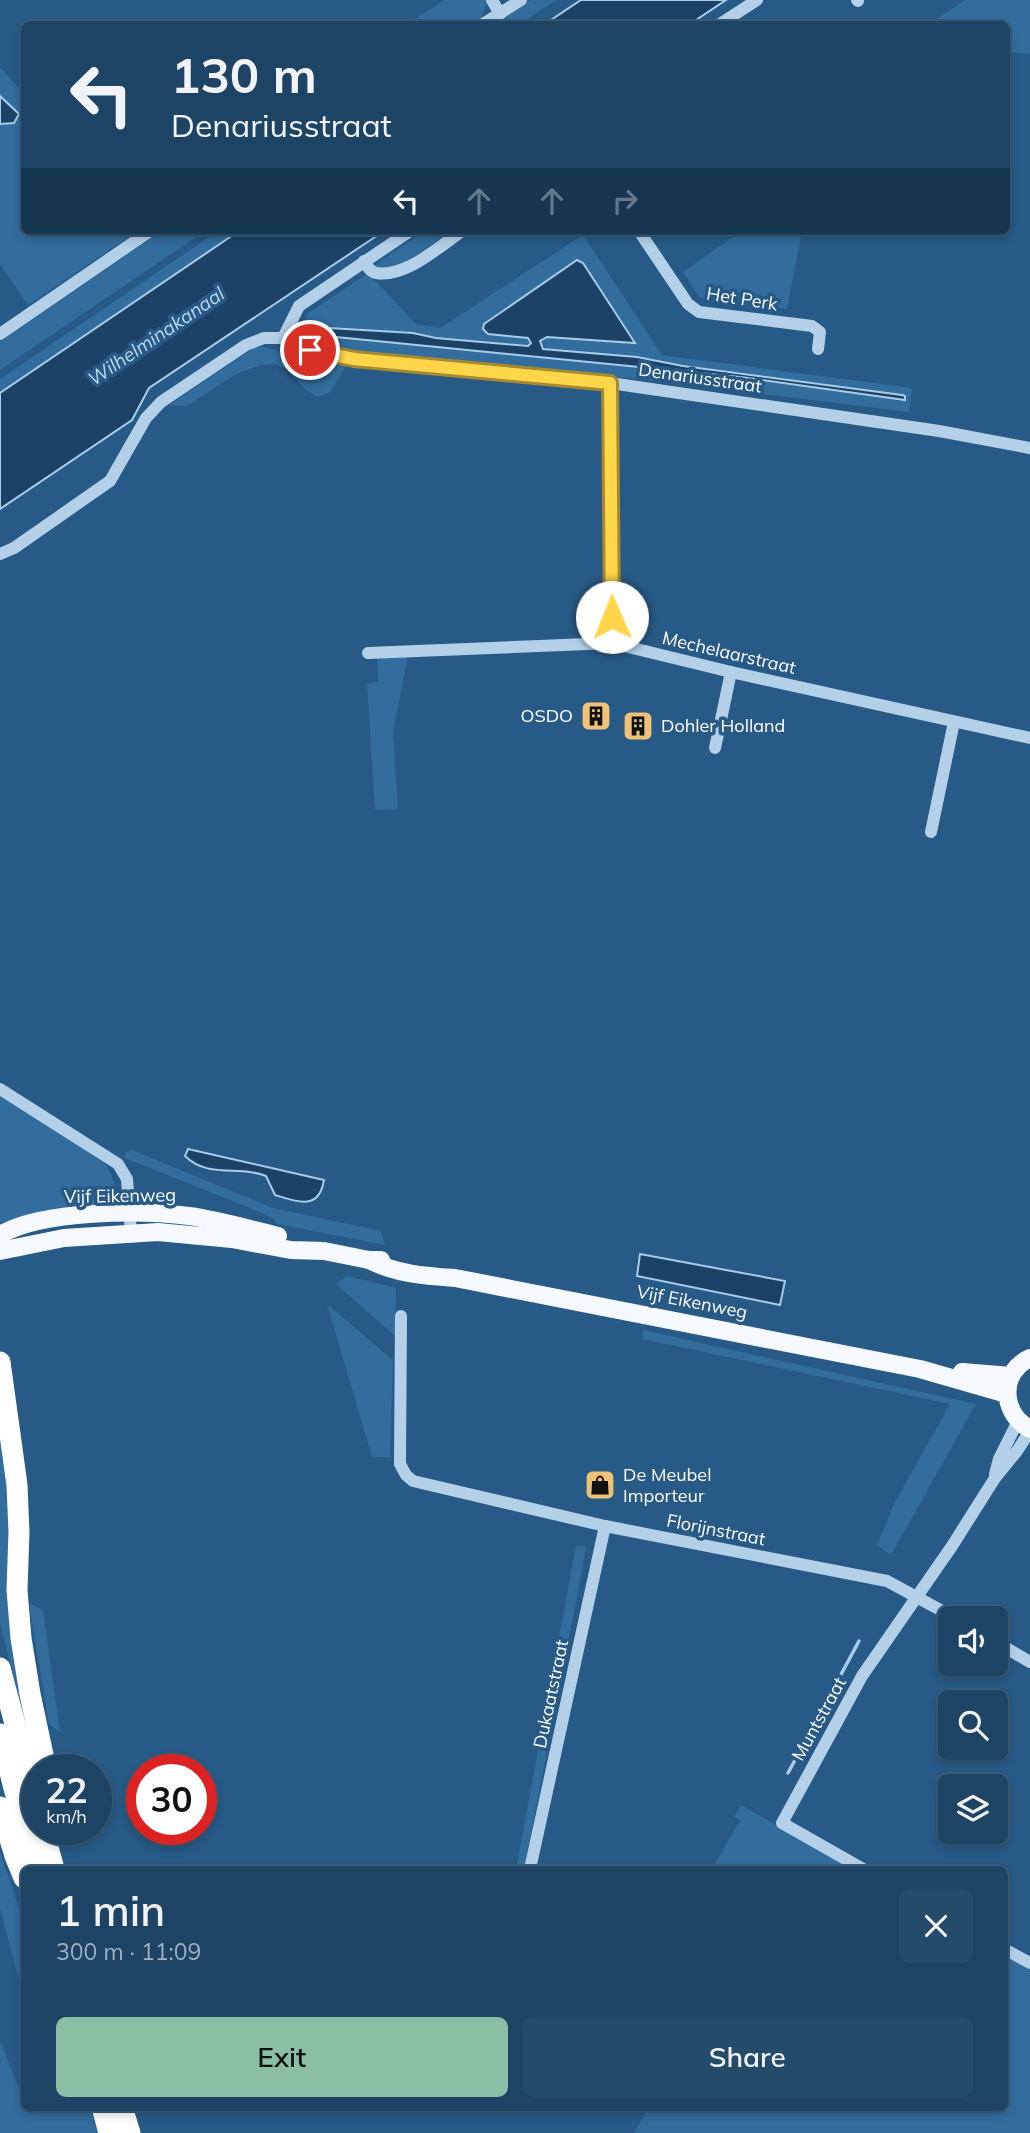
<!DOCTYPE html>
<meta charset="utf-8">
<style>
body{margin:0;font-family:Mulish,sans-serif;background:#254b6a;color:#f1f3f6;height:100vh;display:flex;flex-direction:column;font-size:26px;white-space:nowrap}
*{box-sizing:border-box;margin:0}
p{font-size:23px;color:#a0b0bf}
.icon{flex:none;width:38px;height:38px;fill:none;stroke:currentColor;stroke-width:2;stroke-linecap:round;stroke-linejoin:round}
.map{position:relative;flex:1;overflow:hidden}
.details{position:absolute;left:21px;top:1866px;width:987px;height:245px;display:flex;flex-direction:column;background:#1d4464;border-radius:10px;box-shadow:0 4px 10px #0003,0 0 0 2px #3b5c78}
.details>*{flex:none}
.top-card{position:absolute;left:21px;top:21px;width:989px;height:214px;border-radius:10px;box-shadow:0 4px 10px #0003,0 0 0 2px #3b5c78;background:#1d4464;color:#f1f3f6;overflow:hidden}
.fabs{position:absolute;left:938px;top:1606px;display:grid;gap:14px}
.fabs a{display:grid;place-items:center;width:70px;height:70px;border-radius:10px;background:#1d4464;box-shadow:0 4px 10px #0003,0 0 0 2px #3b5c78;font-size:35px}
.speed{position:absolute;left:21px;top:1754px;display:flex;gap:14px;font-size:35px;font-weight:700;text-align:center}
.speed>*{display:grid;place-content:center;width:91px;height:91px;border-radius:50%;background:#1d4464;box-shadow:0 4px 10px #0003,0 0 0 2px #3b5c78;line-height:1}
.speed small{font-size:18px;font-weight:400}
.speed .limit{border:10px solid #d22;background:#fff;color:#111}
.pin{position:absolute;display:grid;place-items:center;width:60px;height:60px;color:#fff;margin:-30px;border:4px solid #fff;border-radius:50%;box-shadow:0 2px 7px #0007}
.me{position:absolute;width:77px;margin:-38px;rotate:359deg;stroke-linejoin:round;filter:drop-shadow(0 0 5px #0008)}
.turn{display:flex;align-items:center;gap:24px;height:147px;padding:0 35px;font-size:32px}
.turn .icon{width:91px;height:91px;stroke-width:2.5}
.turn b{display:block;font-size:49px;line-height:60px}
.lanes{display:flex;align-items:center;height:66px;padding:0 35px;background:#0003;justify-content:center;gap:35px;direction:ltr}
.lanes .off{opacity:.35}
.round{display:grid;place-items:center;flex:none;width:74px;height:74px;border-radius:10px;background:#254b6a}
.head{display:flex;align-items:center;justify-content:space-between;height:119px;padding:0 35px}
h1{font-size:42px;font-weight:600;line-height:52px}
.cta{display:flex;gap:14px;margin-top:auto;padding:14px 35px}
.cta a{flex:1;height:80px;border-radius:10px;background:#8abfa5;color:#111;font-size:28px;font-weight:600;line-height:80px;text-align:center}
.cta a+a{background:#254b6a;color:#f1f3f6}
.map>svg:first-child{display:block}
.green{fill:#326d9e;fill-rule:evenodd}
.water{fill:#1c4367;stroke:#a7cce8;stroke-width:2}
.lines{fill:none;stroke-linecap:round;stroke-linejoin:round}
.stream{stroke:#a7cce8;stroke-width:3.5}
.minor{stroke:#b3d0e8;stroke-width:12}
.major{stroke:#f5f9fe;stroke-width:18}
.highway{stroke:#fff;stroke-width:21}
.route-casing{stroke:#a68a30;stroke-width:18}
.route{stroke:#ffd54a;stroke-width:12}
.labels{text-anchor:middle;stroke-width:7;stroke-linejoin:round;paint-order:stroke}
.street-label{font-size:18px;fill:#fff;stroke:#275a86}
.poi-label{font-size:18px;fill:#fff;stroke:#275a86;text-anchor:start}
.water-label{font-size:19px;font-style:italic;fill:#bed9ef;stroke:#275a86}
</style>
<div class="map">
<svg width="1030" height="2133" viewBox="0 0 1030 2133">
<rect width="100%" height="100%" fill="#275a86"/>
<!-- green -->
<g class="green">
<polygon points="444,0 485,0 487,3 481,19 473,24 408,24"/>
<polygon points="530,0 556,0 520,24 494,24"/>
<polygon points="965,0 1030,0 1030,54 1006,52 1006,24 929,24"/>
<polygon points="0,67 24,94 24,231 138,231 28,305 0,264 0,124 14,123 19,114 0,96"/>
<polygon points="162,231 205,231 0,370 0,342"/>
<polygon points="218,231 239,231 0,393 0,379"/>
<polygon points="425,231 451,231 399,267 378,271 373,266"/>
<polygon points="741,231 802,231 787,309 699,297 683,272"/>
<path d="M583,235l79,120 250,33 -3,24 -253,-31 -303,-31 -34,-5 -16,-12 4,-19 61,-41 48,51 24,4zM572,262l11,1 52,79 -2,2 -86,-7 -7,4 3,8 94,8 46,9 219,29 -1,6 -161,-24 -415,-42v-4l4,-3 84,5 23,5 93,7 2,-5 -3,-2 -44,-14z"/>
<polygon points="257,346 346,366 330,392 318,397 306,390 288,370 276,364 261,365 236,374 187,406 169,405"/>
<polygon points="408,655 393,733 398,809 375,810 367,683 378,682 377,656"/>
<polygon points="0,1089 107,1166 117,1189 118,1204 71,1208 0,1223"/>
<polygon points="132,1150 273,1208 381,1231 385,1245 277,1224 272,1218 250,1208 125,1158 125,1153"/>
<polygon points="347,1276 396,1288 395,1336 336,1284"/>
<polygon points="327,1304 393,1360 390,1457 372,1457"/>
<polygon points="643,1330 976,1404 891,1555 877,1545 895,1502 950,1404 642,1339"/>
<polygon points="0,1410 36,1767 0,1623"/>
<polygon points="576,1546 586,1546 581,1576 524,1869 516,1869"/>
<polygon points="29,1603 43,1610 60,1732 49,1724"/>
<polygon points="741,1805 853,1869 712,1869 740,1820 734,1817"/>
<polygon points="0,1851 24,1924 24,1998 0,1908"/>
<polygon points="1005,1956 1030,1970 1030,2133 634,2133 649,2107 1004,2107"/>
<polygon points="0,2041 29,2114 54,2107 90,2107 98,2133 0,2133"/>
</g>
<!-- water -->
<g class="water">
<polygon points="581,0 726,0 690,24 545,24"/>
<polygon points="0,96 19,114 14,123 0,124"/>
<polygon points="239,231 384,231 149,388 132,420 0,509 0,393"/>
<polygon points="577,260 583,263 635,343 547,337 540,341 543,349 637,357 683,366 902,395 905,396 905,400 740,377 326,336 324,332 329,328 413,333 436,338 528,346 531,343 528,338 488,334 483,329 484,324"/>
<path d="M188,1149l136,31c-5,31 -27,22 -49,15l-9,-19c-26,-11 -58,3 -81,-20z"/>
<polygon points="640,1254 785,1281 780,1305 637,1276"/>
</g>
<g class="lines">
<!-- stream -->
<polyline class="stream" points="788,1773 859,1641"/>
<!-- minor -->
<g class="minor">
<polyline points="492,0 500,14"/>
<polyline points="857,0 858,1"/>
<polyline points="483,24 521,0"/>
<polyline points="720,24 757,0"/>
<polyline points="639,231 688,304 699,312 812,326 820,332 818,349"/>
<path d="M364,261c3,5 6,11 12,12 29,5 63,-26 86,-42"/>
<polyline points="0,334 150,231"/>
<polyline points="283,338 299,306 410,231"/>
<polyline points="610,383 612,643"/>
<polyline points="0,554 14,548 110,481 146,418 161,402 246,345 264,338 283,338 322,354 354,359 610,383 939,431 1030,448"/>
<polyline points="368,653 612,643 731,672 1030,738"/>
<polyline points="715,748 731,672"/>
<polyline points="931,832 954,722"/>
<polyline points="0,1089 118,1164 127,1179 131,1233"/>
<polyline points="401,1316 400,1464 406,1475 413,1481 605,1526 887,1581 957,1619"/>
<polyline points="995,1474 999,1459 1018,1421"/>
<polyline points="996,1642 1030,1662"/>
<polyline points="530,1869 605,1526"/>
<polyline points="863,1869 782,1823 862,1676 952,1546 995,1478 1017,1451 1030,1431"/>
<polyline points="1004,1949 1030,1963"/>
</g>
<!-- major -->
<g class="major">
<path d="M0,1235c42,-25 141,-25 189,-19 30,4 60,13 89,20"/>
<polyline points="0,1251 64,1238 158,1232 232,1239 291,1250 324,1251 369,1260 381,1260"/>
<path d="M369,1260c28,14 55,16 86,18l465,91 87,25"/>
<path d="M1030,1358c-31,14 -29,56 0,71"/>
<polyline points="962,1372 1011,1376"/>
</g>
<!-- highway -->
<g class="highway">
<polyline points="0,1362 17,1485 19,1532 17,1590 21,1638 30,1694 46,1769"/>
<polyline points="0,1668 37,1806"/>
<polyline points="0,1734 35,1869"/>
<polyline points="0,1807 15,1856 24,1878"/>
<polyline points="43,1829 54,1869"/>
<polyline points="102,2107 109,2133"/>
<polyline points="122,2107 130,2133"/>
</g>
</g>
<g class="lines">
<!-- route casing -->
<g class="route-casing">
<polyline id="route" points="310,350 354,359 610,383 612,617"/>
</g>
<!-- route -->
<use href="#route" class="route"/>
</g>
<!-- icons -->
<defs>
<g id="building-square" transform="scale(1.575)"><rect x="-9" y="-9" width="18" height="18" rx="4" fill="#f0c278" stroke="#275a86"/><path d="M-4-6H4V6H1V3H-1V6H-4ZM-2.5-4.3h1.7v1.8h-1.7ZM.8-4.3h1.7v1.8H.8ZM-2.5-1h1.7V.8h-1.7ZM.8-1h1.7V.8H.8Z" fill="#111"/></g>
<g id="shop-square" transform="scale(1.575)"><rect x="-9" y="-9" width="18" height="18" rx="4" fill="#f0c278" stroke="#275a86"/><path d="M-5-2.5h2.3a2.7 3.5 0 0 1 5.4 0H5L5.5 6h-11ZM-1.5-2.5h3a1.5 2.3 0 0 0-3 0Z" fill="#111"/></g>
</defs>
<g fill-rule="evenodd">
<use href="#building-square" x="596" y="716"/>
<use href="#building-square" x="638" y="726"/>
<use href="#shop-square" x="600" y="1485"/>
</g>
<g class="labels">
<!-- street labels -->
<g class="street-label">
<text transform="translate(742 299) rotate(9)" y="6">Het Perk</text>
<text transform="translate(700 378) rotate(8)" y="6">Denariusstraat</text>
<text transform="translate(729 653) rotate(13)" y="6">Mechelaarstraat</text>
<text transform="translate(120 1196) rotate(-1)" y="6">Vijf Eikenweg</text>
<text transform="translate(692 1302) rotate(11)" y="6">Vijf Eikenweg</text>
<text transform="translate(716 1530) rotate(11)" y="6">Florijnstraat</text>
<text transform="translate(551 1694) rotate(-78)" y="6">Dukaatstraat</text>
<text transform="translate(819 1719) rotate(-61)" y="6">Muntstraat</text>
</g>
<!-- poi labels -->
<g class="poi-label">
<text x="573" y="722" text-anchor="end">OSDO</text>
<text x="661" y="732">Dohler Holland</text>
<text x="623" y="1481">De Meubel<tspan x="623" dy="21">Importeur</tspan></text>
</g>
<!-- water labels -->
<g class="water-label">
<text transform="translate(156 336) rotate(-34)" y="7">Wilhelminakanaal</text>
</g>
</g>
</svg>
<div class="fabs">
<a><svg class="icon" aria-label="sound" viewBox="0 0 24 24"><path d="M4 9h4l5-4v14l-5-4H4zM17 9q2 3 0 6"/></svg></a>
<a><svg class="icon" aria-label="search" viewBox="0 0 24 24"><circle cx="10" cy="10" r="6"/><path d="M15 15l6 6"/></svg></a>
<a><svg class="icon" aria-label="layers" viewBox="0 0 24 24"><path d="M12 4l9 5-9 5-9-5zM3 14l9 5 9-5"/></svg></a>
</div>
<div class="speed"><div>22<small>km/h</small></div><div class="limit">30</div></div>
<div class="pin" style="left:310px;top:350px;background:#d93025"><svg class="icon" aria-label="arrive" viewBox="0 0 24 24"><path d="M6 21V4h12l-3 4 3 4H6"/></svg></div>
<svg class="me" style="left:612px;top:617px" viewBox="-20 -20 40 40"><circle r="19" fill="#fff"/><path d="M0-13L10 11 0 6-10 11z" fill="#ffd54a"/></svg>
<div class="top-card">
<div class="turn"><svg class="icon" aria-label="left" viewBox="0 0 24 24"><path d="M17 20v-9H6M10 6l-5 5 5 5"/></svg><div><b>130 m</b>Denariusstraat</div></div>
<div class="lanes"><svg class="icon" aria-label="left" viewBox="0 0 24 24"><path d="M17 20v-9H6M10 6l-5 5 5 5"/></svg><svg class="icon off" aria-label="ahead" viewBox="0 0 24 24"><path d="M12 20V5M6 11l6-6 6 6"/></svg><svg class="icon off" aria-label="ahead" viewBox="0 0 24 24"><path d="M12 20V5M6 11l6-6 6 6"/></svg><svg class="icon off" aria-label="right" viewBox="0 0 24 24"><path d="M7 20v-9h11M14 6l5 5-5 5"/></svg></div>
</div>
<section class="details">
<div class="head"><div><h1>1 min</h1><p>300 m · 11:09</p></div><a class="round"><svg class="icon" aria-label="close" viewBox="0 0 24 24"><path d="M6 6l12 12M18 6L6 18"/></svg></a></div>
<div class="cta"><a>Exit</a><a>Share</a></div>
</section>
</div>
